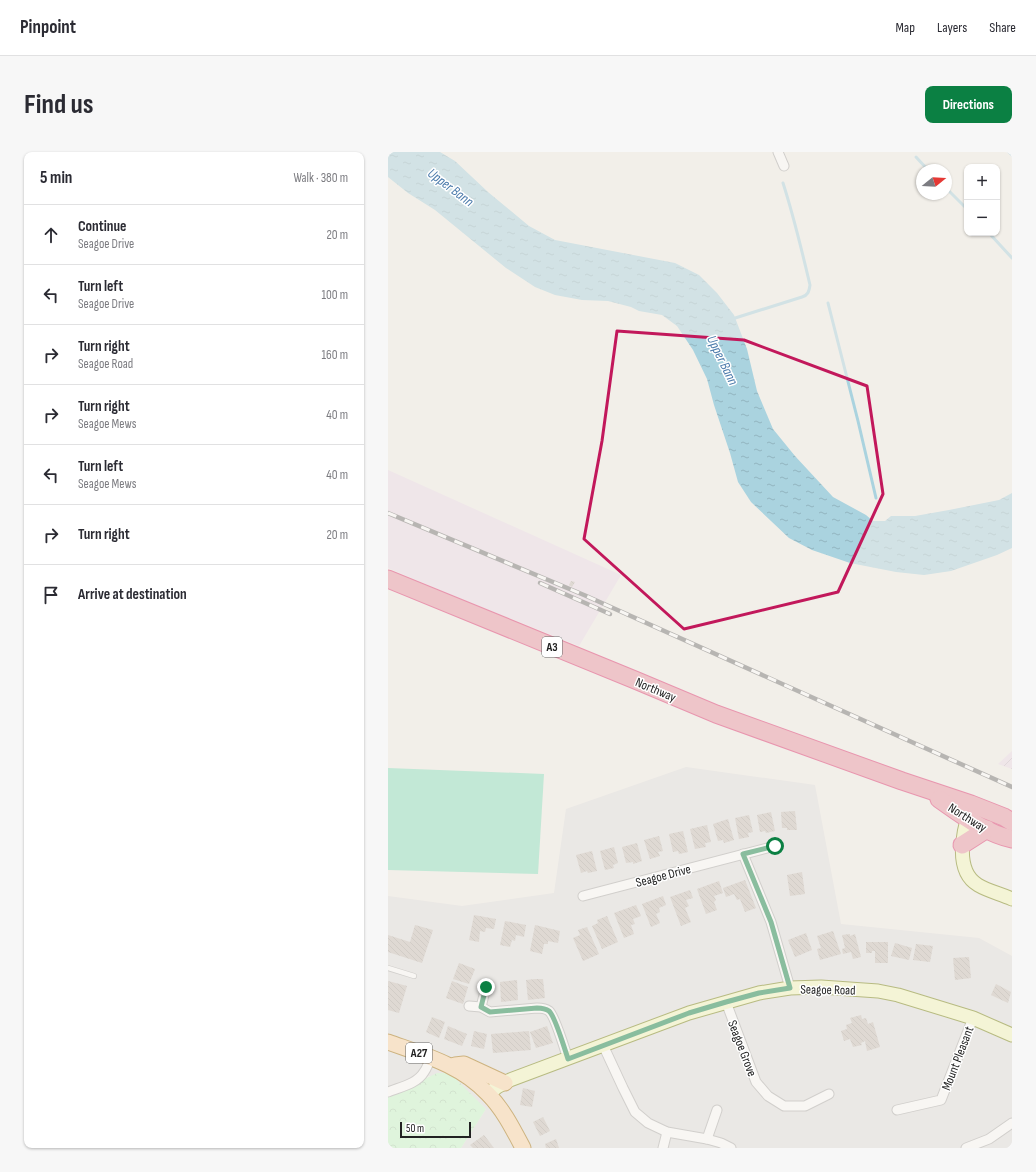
<!DOCTYPE html>
<html lang="en">
<head>
<meta charset="utf-8">
<style>
	:root { --surface:#fff; --page:#f7f7f7; --text:#2b2b33; --muted:#7c7c81; --line:#e1e1e2; --accent:#0b8043 }
	body { margin:0; font-family:"Sofia Sans Condensed",sans-serif; background:var(--page); color:var(--text) }
	.controls { position:absolute; right:12px; top:12px; display:grid; overflow:hidden; border-radius:8px; box-shadow:0 1px 3px #0004 }
	.controls button { width:36px; height:36px; display:grid; place-items:center; padding:0; border:0; border-bottom:1px solid var(--line); background:var(--surface); color:var(--text); font:20px sans-serif }
	.compass { position:absolute; left:528px; top:12px; width:36px; height:36px; border-radius:50%; background:var(--surface); box-shadow:0 1px 3px #0004; rotate:72deg }
	.scale { position:absolute; left:12px; bottom:10px; width:71px; box-sizing:border-box; padding-left:4px; border:2px solid #222; border-top:0; font-size:11px; line-height:14px; white-space:nowrap; color:#222; -webkit-text-stroke:3px #fff; paint-order:stroke }
	.stop { position:absolute; width:12px; height:12px; margin:-9px; border:3px solid #0b8043; border-radius:50%; background:#fff }
	.stop.end { background:#0b8043; border-color:#fff; box-shadow:0 1px 4px #0008 }
	.list { margin:0; padding:0; list-style:none }
	h2 { display:flex; justify-content:space-between; align-items:center; height:52px; margin:0; padding:0 16px; font-size:17px }
	h2 small { font-size:13px; font-weight:400; color:var(--muted) }
	.list li { display:grid; grid-template-columns:26px 1fr auto; gap:12px; align-items:center; box-sizing:border-box; height:60px; padding:0 16px; border-top:1px solid var(--line) }
	.list b { display:block; font-size:15px; white-space:nowrap }
	.list p { margin:0; font-size:13px; white-space:nowrap; color:var(--muted) }
	.list em { font-size:13px; font-style:normal; color:var(--muted) }
	.icon { flex:none; width:22px; height:22px; fill:none; stroke:currentColor; stroke-width:2; stroke-linecap:round; stroke-linejoin:round }
	.map { position:relative; flex:none; width:624px; height:996px; overflow:hidden; border-radius:8px }
	header { display:flex; align-items:center; gap:24px; box-sizing:border-box; height:56px; padding:0 20px; background:var(--surface); border-bottom:1px solid var(--line) }
	header strong { font-size:19px }
	nav { display:flex; gap:22px; margin-inline-start:auto; font-size:14px }
	.intro { display:flex; align-items:center; justify-content:space-between; box-sizing:border-box; height:96px; padding:0 24px }
	h1 { margin:0; font-size:28px }
	.button { padding:10px 18px; border-radius:8px; background:var(--accent); color:#fff; font-size:14px; font-weight:700 }
	main { display:flex; gap:24px; padding:0 24px }
	aside { flex:1; background:var(--surface); border-radius:8px; box-shadow:0 1px 3px #0004 }
	.map>svg:first-child { display:block }
	.residential { fill:#e0dfdf }
	.industrial { fill:url(#industrial-furrows) }
	.railway { fill:#ebdbe8 }
	.park { fill:url(#park-crowns) }
	.pitch { fill:#88e0be }
	.water { fill:url(#water-ripples) }
	.lines { fill:none; stroke-linecap:round; stroke-linejoin:round }
	.stream { stroke:#aad3df; stroke-width:3 }
	.building { fill:url(#building-back-hatch) }
	.lane-casing { stroke:#a9a9a9; stroke-width:6 }
	.street-casing { stroke:#a9a9a9; stroke-width:11 }
	.secondary-casing { stroke:#707d05; stroke-width:15 }
	.primary-casing { stroke:#a06b00; stroke-width:17 }
	.highway-casing { stroke:#dc2a67; stroke-width:19 }
	.lane { stroke:#fff; stroke-width:4.5 }
	.street { stroke:#fff; stroke-width:9 }
	.secondary { stroke:#f7fabf; stroke-width:13 }
	.primary { stroke:#fcd6a4; stroke-width:15 }
	.highway { stroke:#e892a2; stroke-width:17 }
	.rail-casing { stroke:#707070; stroke-width:4.5 }
	.rail { stroke:#fff; stroke-width:3; stroke-dasharray:9; stroke-linecap:butt }
	.route { stroke:#0b8043; stroke-width:5 }
	.marked { fill:none; stroke:#c2185b; stroke-width:3; stroke-linejoin:round }
	.labels { text-anchor:middle; stroke-width:3; stroke-linejoin:round; paint-order:stroke }
	.shield { fill:#fff; stroke:#646464; stroke-width:1 }
	.shield-label { font-size:12px; font-weight:bold; fill:#222 }
	.street-label { font-size:13px; fill:#222; stroke:#fff }
	.water-label { font-size:14px; font-style:italic; fill:#4a7aab; stroke:#fff }
</style>
</head>
<body>
<header>
<strong>Pinpoint</strong>
<nav><a>Map</a><a>Layers</a><a>Share</a></nav>
</header>
<div class="intro"><h1>Find us</h1><a class="button">Directions</a></div>
<main>
<aside>
<h2>5 min<small>Walk · 380 m</small></h2>
<ul class="list">
<li><svg class="icon" aria-label="ahead" viewBox="0 0 24 24"><path d="M12 20V5M6 11l6-6 6 6"/></svg><div><b>Continue</b><p>Seagoe Drive</p></div><em>20 m</em></li>
<li><svg class="icon" aria-label="left" viewBox="0 0 24 24"><path d="M17 20v-9H6M10 6l-5 5 5 5"/></svg><div><b>Turn left</b><p>Seagoe Drive</p></div><em>100 m</em></li>
<li><svg class="icon" aria-label="right" viewBox="0 0 24 24"><path d="M7 20v-9h11M14 6l5 5-5 5"/></svg><div><b>Turn right</b><p>Seagoe Road</p></div><em>160 m</em></li>
<li><svg class="icon" aria-label="right" viewBox="0 0 24 24"><path d="M7 20v-9h11M14 6l5 5-5 5"/></svg><div><b>Turn right</b><p>Seagoe Mews</p></div><em>40 m</em></li>
<li><svg class="icon" aria-label="left" viewBox="0 0 24 24"><path d="M17 20v-9H6M10 6l-5 5 5 5"/></svg><div><b>Turn left</b><p>Seagoe Mews</p></div><em>40 m</em></li>
<li><svg class="icon" aria-label="right" viewBox="0 0 24 24"><path d="M7 20v-9h11M14 6l5 5-5 5"/></svg><div><b>Turn right</b></div><em>20 m</em></li>
<li><svg class="icon" aria-label="arrive" viewBox="0 0 24 24"><path d="M6 21V4h12l-3 4 3 4H6"/></svg><div><b>Arrive at destination</b></div></li>
</ul>
</aside>
<div class="map">
<svg width="624" height="996" viewBox="0 0 624 996">
	<defs>
		<pattern id="industrial-furrows" width="10" height="10" patternUnits="userSpaceOnUse"><rect width="10" height="10" fill="#ebdbe8"/><path d="M-1 1l2-2M0 10L10 0M9 11l2-2" fill="none" stroke="#c9bcc7"/></pattern>
		<pattern id="park-crowns" width="20" height="18" patternUnits="userSpaceOnUse"><rect width="20" height="18" fill="#c8facc"/><path d="M2 6a3 3 0 1 1 6 0M12 15a3 3 0 1 1 6 0" fill="none" stroke="#acd6af"/></pattern>
		<pattern id="water-ripples" width="26" height="14" patternUnits="userSpaceOnUse"><rect width="26" height="14" fill="#aad3df"/><path d="M2 4q2-2 4 0t4 0M15 11q2-2 4 0t4 0" fill="none" stroke="#92b5bf"/></pattern>
		<pattern id="building-back-hatch" width="6" height="6" patternUnits="userSpaceOnUse"><rect width="6" height="6" fill="#c7bfb8"/><path d="M-1 5l2 2M0 0l6 6M5-1l2 2" fill="none" stroke="#aba49e"/></pattern>
	</defs>
	<rect width="100%" height="100%" fill="#f2efe9"/>
	<polygon class="residential" points="298,615 427,633 453,772 591,786 624,804 624,996 73,996 98,957 74,934 41,924 30,930 0,940 0,744 74,754 166,741 178,657"/>
	<polygon class="industrial" points="624,599 624,617 610,612"/>
	<polygon class="railway" points="0,318 233,423 191,494 61,442 0,416"/>
	<polygon class="park" points="49,921 57,921 65,924 98,957 73,996 0,996 0,940 30,930"/>
	<polygon class="pitch" points="0,616 156,622 150,722 0,718"/>
	<polygon class="water" points="0,0 52,0 67,9 100,40 141,74 167,88 287,111 311,123 329,141 346,163 359,197 369,239 385,277 407,304 445,345 478,363 485,369 497,369 503,364 527,364 561,358 611,348 624,341 624,396 609,403 563,419 536,423 508,420 462,411 424,398 401,386 363,350 350,330 342,301 326,253 319,227 305,198 289,174 274,163 251,159 243,155 220,149 194,148 167,143 147,135 118,116 47,58 20,41 0,25"/>
	<g class="lines">
		<g class="stream">
			<polyline points="621,0 624,3"/>
			<polyline points="528,5 540,18"/>
			<polyline points="558,36 579,57"/>
			<polyline points="601,81 624,106"/>
			<polyline points="440,151 470,269 488,346"/>
			<path d="M344 167 414 145C420 143 421 140 422 133 414 99 406 65 395 31"/>
		</g>
	</g>
	<g class="building">
		<polygon points="183,429 187,430 184,435 181,433"/>
		<polygon points="407,659 409,678 399,678 399,676 394,676 393,660"/>
		<polygon points="383,660 387,679 378,681 377,679 372,680 369,663"/>
		<polygon points="361,663 365,680 360,681 361,685 351,687 347,666"/>
		<polygon points="340,667 346,688 336,691 335,688 330,689 325,672"/>
		<polygon points="319,673 323,690 317,691 318,695 307,697 302,677"/>
		<polygon points="295,679 300,700 291,702 290,699 285,700 281,682"/>
		<polygon points="271,684 275,699 270,700 272,704 262,707 256,688"/>
		<polygon points="249,691 254,709 245,712 245,710 238,711 234,695"/>
		<polygon points="226,695 230,711 225,713 226,716 217,718 212,699"/>
		<polygon points="204,699 209,719 200,721 199,719 193,721 188,703"/>
		<polygon points="414,720 417,742 402,744 399,723"/>
		<polygon points="357,728 368,756 357,760 352,747 349,748 346,742 338,745 335,736"/>
		<polygon points="331,729 335,741 326,744 328,748 326,750 329,758 318,762 309,737"/>
		<polygon points="302,738 305,746 298,748 301,754 297,756 303,770 293,774 282,745"/>
		<polygon points="275,744 278,753 271,756 272,760 268,762 272,771 263,775 254,752"/>
		<polygon points="248,753 253,764 245,767 247,772 243,773 246,782 236,786 226,761"/>
		<polygon points="86,763 108,767 106,777 98,776 97,780 92,779 91,790 81,788"/>
		<polygon points="219,764 230,790 214,797 204,774 210,771 209,768"/>
		<polygon points="117,769 138,773 136,785 128,783 127,789 124,788 122,795 112,793"/>
		<polygon points="27,773 45,778 34,811 0,800 0,783 22,790"/>
		<polygon points="147,773 172,779 170,791 160,789 160,792 156,792 154,802 142,799"/>
		<polygon points="199,775 211,802 195,809 185,786 192,783 190,778"/>
		<polygon points="445,779 453,802 432,808 429,797 433,796 429,784"/>
		<polygon points="418,781 424,798 407,805 400,788"/>
		<polygon points="462,782 462,784 467,782 473,805 465,807 463,800 455,802 454,797 457,796 454,783"/>
		<polygon points="478,790 500,790 500,811 487,811 487,799 484,799 484,801 478,801"/>
		<polygon points="507,791 524,796 521,808 503,804"/>
		<polygon points="528,792 545,794 542,810 525,808"/>
		<polygon points="581,805 583,826 567,828 565,806"/>
		<polygon points="71,811 87,817 81,832 65,827"/>
		<polygon points="147,827 155,827 157,846 140,848 138,828"/>
		<polygon points="129,828 130,848 113,850 112,830"/>
		<polygon points="0,829 19,834 11,861 0,858"/>
		<polygon points="64,829 80,835 75,852 58,846"/>
		<polygon points="608,832 623,840 620,851 603,843"/>
		<polygon points="473,863 474,867 478,866 480,872 485,870 492,895 479,899 477,889 473,891 474,893 465,895 462,887 456,889 453,879 459,877 458,873 464,871 462,866"/>
		<polygon points="44,865 57,870 51,886 38,880"/>
		<polygon points="60,874 79,882 74,894 56,887"/>
		<polygon points="159,874 165,891 148,896 142,880"/>
		<polygon points="86,879 99,882 96,897 83,894"/>
		<polygon points="141,879 143,898 105,901 103,882"/>
		<polygon points="135,936 147,939 144,955 132,953"/>
		<polygon points="155,965 162,979 152,984 145,970"/>
		<polygon points="96,983 106,996 85,996 82,993"/>
		<polygon points="168,987 171,996 158,996 157,992"/>
	</g>
	<g class="lines">
		<g class="lane-casing">
			<polyline id="lane" points="0,816 26,824"/>
		</g>
		<g class="street-casing">
			<g id="street">
				<polyline points="390,0 396,14"/>
				<polyline points="355,702 383,770 402,836"/>
				<polyline points="195,744 387,694"/>
				<polyline points="338,850 368,930 380,944 396,954 417,954 441,942"/>
				<path d="M81 854 93 855 102 860 149 856C153 856 157 856 161 859 167 864 177 898 180 907"/>
				<polyline points="93,855 98,835"/>
				<polyline points="215,893 235,936 247,960 260,971 279,980 319,987 333,991 343,996"/>
				<path d="M0 940C12 935 29 932 36 920 39 916 41 910 42 906"/>
				<polyline points="509,958 553,948 585,866"/>
				<polyline points="319,987 329,958"/>
				<polyline points="275,996 279,980"/>
				<polyline points="578,996 601,987 624,971"/>
			</g>
		</g>
		<g class="secondary-casing">
			<g id="secondary">
				<path d="M582 658C575 679 566 719 590 733 600 739 613 742 624 747"/>
				<polyline points="100,942 109,935 122,928 301,861 371,841 402,836 433,835 490,839 510,843 585,866 624,883"/>
			</g>
		</g>
		<g class="primary-casing">
			<g id="primary">
				<path d="M0 890C36 903 73 913 100 942 115 957 125 977 135 996"/>
				<polyline points="67,913 76,912 117,931"/>
			</g>
		</g>
		<g class="highway-casing">
			<g id="highway">
				<polyline points="0,427 247,528 328,562 514,629 583,652 616,665 624,670"/>
				<path d="M551 647C574 663 597 681 624 687"/>
				<polyline points="574,693 599,677"/>
			</g>
		</g>
		<use href="#lane" class="lane"/>
		<use href="#street" class="street"/>
		<use href="#secondary" class="secondary"/>
		<use href="#primary" class="primary"/>
		<use href="#highway" class="highway"/>
		<g class="rail-casing">
			<g id="rail">
				<polyline points="0,361 196,443 624,635"/>
				<polyline points="152,431 222,462"/>
			</g>
		</g>
		<use href="#rail" class="rail"/>
	</g>
	<g class="lines">
		<path class="route" d="M98 835 93 855 102 860 149 856C153 856 157 856 161 859 167 864 177 898 180 907L301 861 338 850 371 841 402 836 383 770 355 702 387 694"/>
	</g>
	<path d="M0 0H624V996H0ZM229 179 356 188 479 234 495 342 450 440 296 477 196 387 214 289Z" fill="#f2efe9" fill-opacity=".55" fill-rule="evenodd"/>
	<path class="marked" d="M229 179 356 188 479 234 495 342 450 440 296 477 196 387 214 289Z"/>
	<g class="labels">
		<g class="shield">
			<rect x="154" y="485" width="20" height="20" rx="3"/>
			<rect x="18" y="891" width="26" height="20" rx="3"/>
		</g>
		<g class="shield-label">
			<text x="164" y="499">A3</text>
			<text x="31" y="905">A27</text>
		</g>
		<g class="street-label">
			<text transform="translate(268 537) rotate(23)" y="5">Northway</text>
			<text transform="translate(580 665) rotate(32)" y="5">Northway</text>
			<text transform="translate(275 723) rotate(-15)" y="5">Seagoe Drive</text>
			<text transform="translate(440 837) rotate(1)" y="5">Seagoe Road</text>
			<text transform="translate(355 896) rotate(69)" y="5">Seagoe Grove</text>
			<text transform="translate(569 906) rotate(-69)" y="5">Mount Pleasant</text>
		</g>
		<g class="water-label">
			<text transform="translate(63 35) rotate(37)" y="5">Upper Bann</text>
			<text transform="translate(335 208) rotate(64)" y="5">Upper Bann</text>
		</g>
	</g>
</svg>
<div class="controls">
<button>+</button>
<button>−</button>
</div>
<svg class="compass" viewBox="-18 -18 36 36"><path d="M0-13l5 13h-10z" fill="#e53935"/><path d="M0 13l5-13h-10z" fill="#7c7c81"/></svg>
<div class="scale">50 m</div>
<div class="stop" style="left:387px;top:694px"></div>
<div class="stop end" style="left:98px;top:835px"></div>
</div>
</main>
</body>
</html>
